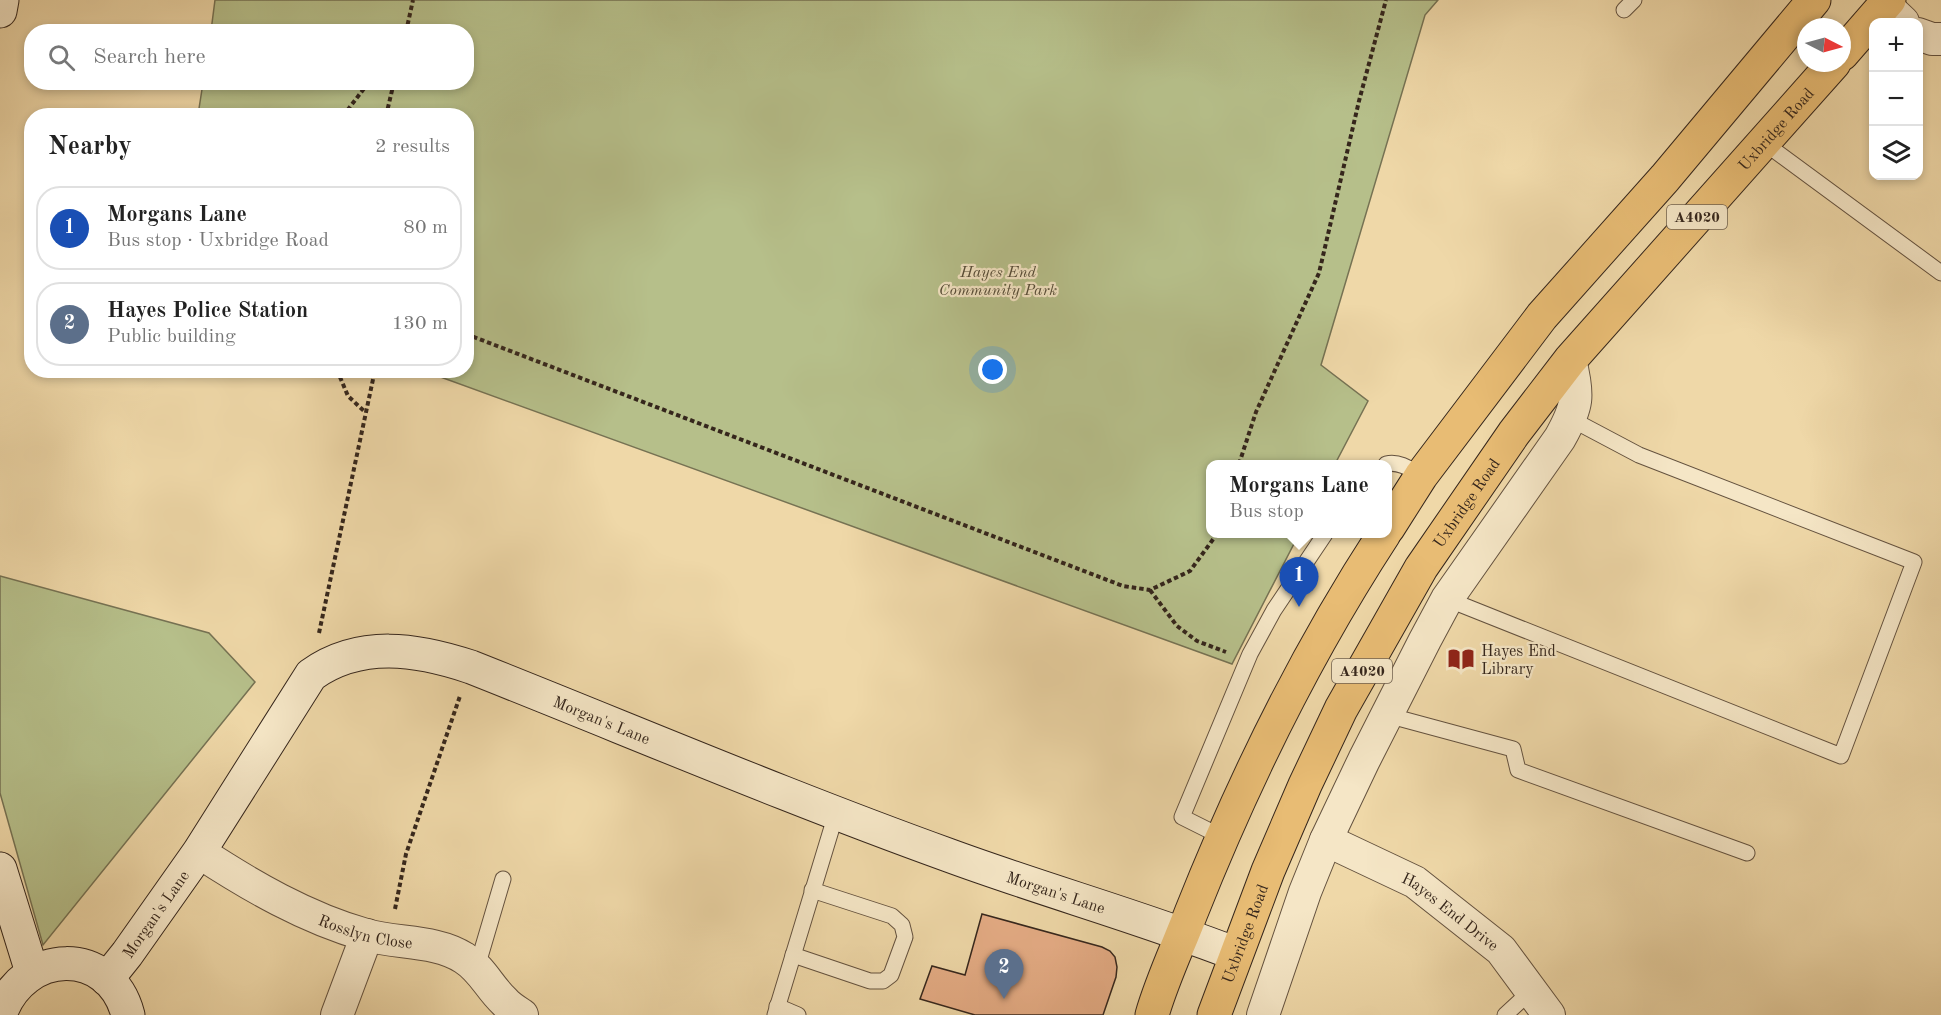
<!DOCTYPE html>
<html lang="en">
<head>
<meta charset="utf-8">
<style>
	:root { --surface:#fff; --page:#f2f2f2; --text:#222; --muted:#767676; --line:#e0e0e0; --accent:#0b8043 }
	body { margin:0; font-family:"Old Standard TT",serif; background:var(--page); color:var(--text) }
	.controls { position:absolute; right:18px; top:18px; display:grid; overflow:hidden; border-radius:12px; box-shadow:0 3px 9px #0003 }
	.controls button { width:54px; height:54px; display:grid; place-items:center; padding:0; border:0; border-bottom:2px solid var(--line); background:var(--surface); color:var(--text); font:30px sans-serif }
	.compass { position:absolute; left:1797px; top:18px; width:54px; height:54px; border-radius:50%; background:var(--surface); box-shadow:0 3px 9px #0003; rotate:96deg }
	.you { position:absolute; left:993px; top:370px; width:21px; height:21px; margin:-15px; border:4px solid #fff; border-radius:50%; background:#1a73e8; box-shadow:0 0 0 9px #1a73e833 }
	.badge { display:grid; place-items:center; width:39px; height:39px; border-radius:50%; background:var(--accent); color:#fff; font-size:20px; font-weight:700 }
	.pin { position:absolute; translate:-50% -50px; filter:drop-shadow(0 2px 3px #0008) }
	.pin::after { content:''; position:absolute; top:32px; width:21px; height:18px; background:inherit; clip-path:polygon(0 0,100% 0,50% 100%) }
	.popup { position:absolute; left:1206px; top:460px; width:186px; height:78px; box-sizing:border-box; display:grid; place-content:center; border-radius:12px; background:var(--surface); filter:drop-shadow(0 2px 4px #0005); font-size:20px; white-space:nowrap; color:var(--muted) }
	.popup b { font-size:22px; color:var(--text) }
	.popup::after { content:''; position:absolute; left:50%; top:100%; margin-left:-12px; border:12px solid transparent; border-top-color:var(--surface) }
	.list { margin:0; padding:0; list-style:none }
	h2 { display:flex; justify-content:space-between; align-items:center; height:78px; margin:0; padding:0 24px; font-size:26px }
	h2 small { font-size:20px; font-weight:400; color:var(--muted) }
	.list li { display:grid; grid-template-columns:39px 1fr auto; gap:18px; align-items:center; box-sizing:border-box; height:84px; margin:0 12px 12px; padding:0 12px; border:2px solid var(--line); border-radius:24px }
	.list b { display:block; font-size:22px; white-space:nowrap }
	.list p { margin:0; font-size:20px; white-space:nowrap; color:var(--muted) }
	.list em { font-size:20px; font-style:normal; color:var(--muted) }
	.icon { flex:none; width:33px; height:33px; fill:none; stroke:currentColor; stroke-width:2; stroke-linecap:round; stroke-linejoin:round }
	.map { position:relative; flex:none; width:1941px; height:1015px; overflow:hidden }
	.search { position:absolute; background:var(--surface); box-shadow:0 3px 9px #0003; left:24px; top:24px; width:450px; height:66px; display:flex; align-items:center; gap:15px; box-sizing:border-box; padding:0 21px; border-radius:24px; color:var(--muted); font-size:22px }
	.panel { position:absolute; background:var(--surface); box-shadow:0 3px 9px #0003; left:24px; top:108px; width:450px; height:270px; border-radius:24px }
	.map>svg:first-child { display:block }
	.green { fill:#b6bf8a; stroke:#767253; stroke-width:1.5 }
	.building { fill:#e5ac85; stroke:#35261c; stroke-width:1.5 }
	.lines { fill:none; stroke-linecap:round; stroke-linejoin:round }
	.lane-casing { stroke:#64523f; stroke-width:17 }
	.street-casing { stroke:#64523f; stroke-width:34 }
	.secondary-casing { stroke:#35261c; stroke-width:35 }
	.primary-casing { stroke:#35261c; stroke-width:35 }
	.path { stroke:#35261c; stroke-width:4; stroke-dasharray:4.5 3; stroke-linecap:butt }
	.lane { stroke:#f5e6c6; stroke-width:15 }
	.street { stroke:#f5e6c6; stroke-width:32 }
	.secondary { stroke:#f5e6c6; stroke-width:33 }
	.primary { stroke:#e8bc74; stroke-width:33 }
	.labels { text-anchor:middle; stroke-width:4.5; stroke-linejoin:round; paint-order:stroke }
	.shield { fill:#f5e6c6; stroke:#6f604f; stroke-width:1.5 }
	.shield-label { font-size:15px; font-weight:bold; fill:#35261c }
	.street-label { font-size:16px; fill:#35261c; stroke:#f5e6c6 }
	.park-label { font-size:16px; font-style:italic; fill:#554c38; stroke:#f5e6c6 }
	.poi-label { font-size:16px; fill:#35261c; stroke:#f5e6c6; text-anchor:start }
</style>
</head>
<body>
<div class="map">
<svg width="1941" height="1015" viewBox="0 0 1941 1015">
	<rect width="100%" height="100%" fill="#efd8a8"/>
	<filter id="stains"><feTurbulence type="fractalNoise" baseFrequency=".00333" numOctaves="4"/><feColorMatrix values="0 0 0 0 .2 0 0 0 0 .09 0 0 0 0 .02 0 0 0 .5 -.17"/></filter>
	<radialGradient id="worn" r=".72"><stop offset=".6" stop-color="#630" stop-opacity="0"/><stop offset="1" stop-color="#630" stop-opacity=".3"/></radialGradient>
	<g class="green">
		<polygon points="215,0 1438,0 1425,15 1321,365 1368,401 1335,464 1210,464 1210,534 1299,534 1232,664 424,371 466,370 466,116 198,115 203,83 466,82 466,32 211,31"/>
		<polygon points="0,576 209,633 255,682 43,945 0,793"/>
	</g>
	<polygon class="building" points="982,914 1102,947 1110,951 1115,957 1117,967 1116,977 1103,1015 975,1015 920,999 932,966 965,975"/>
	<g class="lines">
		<g class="lane-casing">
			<g id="lane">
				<polyline points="1624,10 1634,0"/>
				<polyline points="1763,142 1941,273"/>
				<path d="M1386 464C1400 461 1410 469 1421 476"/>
				<polyline points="1447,599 1841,756 1914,562 1639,455 1571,419"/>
				<polyline points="1387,715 1513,749 1518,770 1747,853"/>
				<polyline points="1222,837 1182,817 1250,654 1274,610 1325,534"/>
				<polyline points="793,955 870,981 883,981 891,975 905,937 902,925 892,916 812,890"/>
				<polyline points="477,967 503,879"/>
				<polyline points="777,1006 798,1015"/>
				<polyline points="775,1015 836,814"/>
				<polyline points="1505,1015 1531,991"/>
			</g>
		</g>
		<g class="street-casing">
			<g id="street">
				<polyline points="1885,5 1903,22"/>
				<polyline points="1918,34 1932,39 1941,39"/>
				<path id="s1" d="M1326 840 1415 882 1501 950 1549 1015"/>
				<path id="s2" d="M199 852C251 886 306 918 366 935 398 944 436 940 464 958 482 969 489 987 504 1001 509 1007 516 1011 522 1015"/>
				<polyline points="337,1015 367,935"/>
				<path d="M1263 1015 1305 892 1326 840 1364 760 1425 640 1447 599 1560 438C1578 406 1579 396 1570 360"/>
			</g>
		</g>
		<g class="secondary-casing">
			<g id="secondary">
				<polyline points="0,11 2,0"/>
				<polyline points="0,869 32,972"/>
				<path id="s3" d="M107 979 127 954 199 852 311 675C360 640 417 649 471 667 630 730 787 797 948 855 1043 890 1141 917 1236 954"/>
				<path d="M0 1015C23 948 110 945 128 1015"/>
			</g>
		</g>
		<g class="primary-casing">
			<g id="primary">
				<polyline points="1842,54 1889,0"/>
				<polyline points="1388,528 1421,476 1542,316 1665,178 1814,0"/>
				<path d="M1152 1015C1162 980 1178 947 1191 913 1243 782 1307 652 1384 534"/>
				<path id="s4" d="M1214 1015 1268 871 1305 785 1341 709 1421 568 1514 433 1570 360 1834 63"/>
			</g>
		</g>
		<g class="path">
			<polyline points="406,32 413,0"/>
			<polyline points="343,116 369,82"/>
			<polyline points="386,116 394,82"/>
			<polyline points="466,334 1123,586 1150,590 1190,571 1217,534"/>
			<polyline points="337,370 348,396 365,412"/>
			<polyline points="1239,464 1256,412 1319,273 1359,101 1386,0"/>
			<polyline points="1150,590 1177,626 1197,641 1226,652"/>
			<polyline points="319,633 375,370"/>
			<polyline points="395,909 406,854 460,696"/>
		</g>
		<use href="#lane" class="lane"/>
		<use href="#street" class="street"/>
		<use href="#secondary" class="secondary"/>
		<use href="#primary" class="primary"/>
	</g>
	<defs>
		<g id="library-bare" transform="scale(2.07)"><path d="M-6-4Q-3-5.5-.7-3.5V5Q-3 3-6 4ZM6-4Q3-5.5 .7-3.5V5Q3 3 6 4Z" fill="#8f2418" stroke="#f5e6c6" stroke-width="2.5" paint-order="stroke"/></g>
	</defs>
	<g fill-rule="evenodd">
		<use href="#library-bare" x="1461" y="659"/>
	</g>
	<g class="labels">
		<g class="shield">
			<rect x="1667" y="205" width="60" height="24" rx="4.5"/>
			<rect x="1332" y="659" width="60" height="24" rx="4.5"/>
		</g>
		<g class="shield-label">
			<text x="1697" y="222">A4020</text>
			<text x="1362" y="676">A4020</text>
		</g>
		<g class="street-label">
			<text dy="6" stroke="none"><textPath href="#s4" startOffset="1059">Uxbridge Road</textPath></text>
			<text dy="6" stroke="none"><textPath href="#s4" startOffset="573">Uxbridge Road</textPath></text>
			<text dy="6" stroke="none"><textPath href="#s3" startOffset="674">Morgan's Lane</textPath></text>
			<text dy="6" stroke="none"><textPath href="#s3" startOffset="1160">Morgan's Lane</textPath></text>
			<text dy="6" stroke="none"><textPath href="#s3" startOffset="81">Morgan's Lane</textPath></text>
			<text dy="6" stroke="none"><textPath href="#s1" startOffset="144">Hayes End Drive</textPath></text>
			<text dy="6" stroke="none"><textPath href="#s2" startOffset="186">Rosslyn Close</textPath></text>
			<text dy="6" stroke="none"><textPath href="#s4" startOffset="87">Uxbridge Road</textPath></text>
		</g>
		<g class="park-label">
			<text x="998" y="277">Hayes End<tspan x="998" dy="18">Community Park</tspan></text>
		</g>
		<g class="poi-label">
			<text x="1481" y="656">Hayes End<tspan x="1481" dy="18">Library</tspan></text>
		</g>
	</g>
	<rect width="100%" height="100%" filter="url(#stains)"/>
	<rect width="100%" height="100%" fill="url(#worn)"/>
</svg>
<div class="controls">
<button>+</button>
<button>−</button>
<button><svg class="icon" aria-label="layers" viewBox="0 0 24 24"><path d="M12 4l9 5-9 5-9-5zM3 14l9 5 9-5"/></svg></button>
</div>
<svg class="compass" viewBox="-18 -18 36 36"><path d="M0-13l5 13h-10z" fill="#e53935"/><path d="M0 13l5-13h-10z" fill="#767676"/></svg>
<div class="you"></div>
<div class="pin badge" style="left:1299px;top:607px;background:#1a4fb4">1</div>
<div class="popup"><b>Morgans Lane</b>Bus stop</div>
<div class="pin badge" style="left:1004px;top:999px;background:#5c6f8a">2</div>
<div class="search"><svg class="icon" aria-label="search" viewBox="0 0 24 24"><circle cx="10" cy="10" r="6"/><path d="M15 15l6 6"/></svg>Search here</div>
<section class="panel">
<h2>Nearby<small>2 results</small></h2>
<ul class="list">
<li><span class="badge" style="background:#1a4fb4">1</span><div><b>Morgans Lane</b><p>Bus stop · Uxbridge Road</p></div><em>80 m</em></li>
<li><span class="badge" style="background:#5c6f8a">2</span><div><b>Hayes Police Station</b><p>Public building</p></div><em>130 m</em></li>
</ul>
</section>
</div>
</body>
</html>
